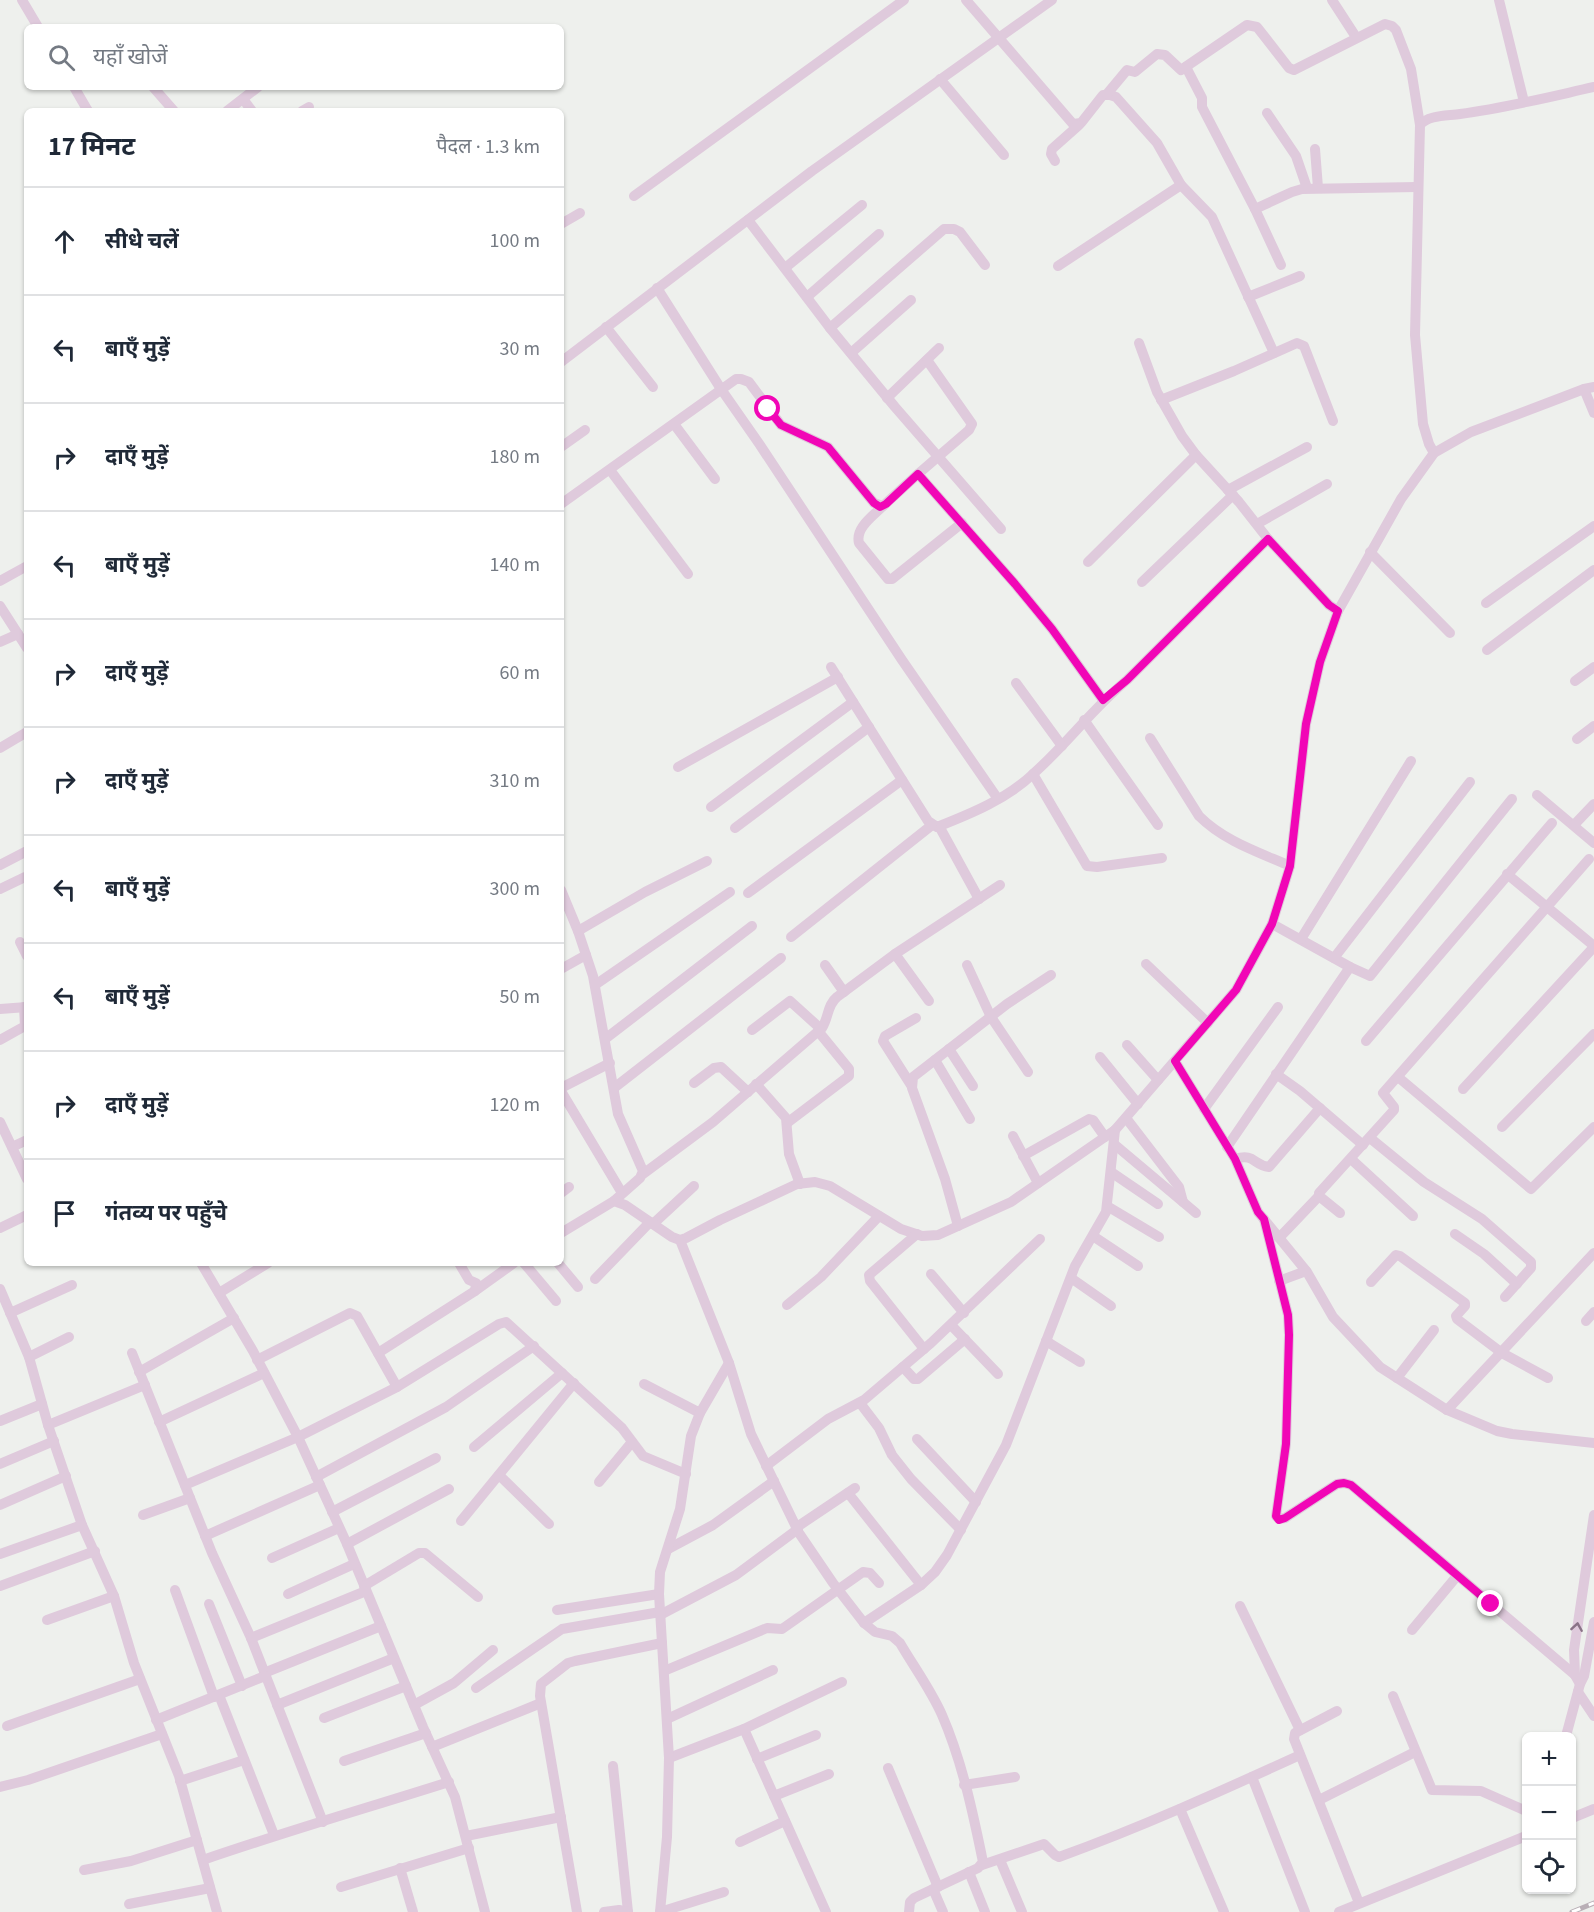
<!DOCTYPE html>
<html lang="hi">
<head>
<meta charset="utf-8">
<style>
	:root { --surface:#fff; --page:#f2f2f3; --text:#1f2937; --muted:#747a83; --line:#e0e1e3 }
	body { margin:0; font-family:"Source Sans 3","Noto Sans Devanagari",sans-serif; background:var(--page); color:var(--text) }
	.controls { position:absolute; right:18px; bottom:18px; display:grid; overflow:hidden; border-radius:9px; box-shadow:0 2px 4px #0004 }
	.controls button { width:54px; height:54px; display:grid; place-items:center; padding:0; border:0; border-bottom:2px solid var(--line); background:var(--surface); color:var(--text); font:30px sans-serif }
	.stop { position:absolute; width:18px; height:18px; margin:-14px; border:4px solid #f106b6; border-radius:50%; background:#fff }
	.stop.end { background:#f106b6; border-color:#fff; box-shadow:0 2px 6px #0008 }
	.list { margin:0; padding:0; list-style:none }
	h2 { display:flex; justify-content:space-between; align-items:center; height:78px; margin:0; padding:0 24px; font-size:26px }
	h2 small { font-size:20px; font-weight:400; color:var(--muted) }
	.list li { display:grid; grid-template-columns:39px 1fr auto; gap:18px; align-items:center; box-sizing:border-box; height:108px; padding:0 24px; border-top:2px solid var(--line) }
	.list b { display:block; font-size:22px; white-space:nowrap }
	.list em { font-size:20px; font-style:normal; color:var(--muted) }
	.icon { flex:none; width:33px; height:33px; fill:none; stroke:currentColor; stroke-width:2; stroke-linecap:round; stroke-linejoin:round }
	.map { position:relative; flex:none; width:1594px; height:1912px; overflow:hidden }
	.search { position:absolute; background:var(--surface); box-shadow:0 2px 4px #0004; left:24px; top:24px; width:540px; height:66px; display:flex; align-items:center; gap:15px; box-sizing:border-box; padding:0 21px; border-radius:9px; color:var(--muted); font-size:22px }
	.panel { position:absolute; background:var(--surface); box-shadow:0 2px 4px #0004; left:24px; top:108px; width:540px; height:1158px; border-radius:9px }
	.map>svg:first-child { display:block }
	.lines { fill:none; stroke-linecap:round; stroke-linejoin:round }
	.minor { stroke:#dfcadc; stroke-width:10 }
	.rail-casing { stroke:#b9afb6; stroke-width:5 }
	.rail { stroke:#fff; stroke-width:3; stroke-dasharray:9; stroke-linecap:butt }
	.oneway { stroke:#8a7387 }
	.route { stroke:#f106b6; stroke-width:8 }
</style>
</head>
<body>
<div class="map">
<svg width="1594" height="1912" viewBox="0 0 1594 1912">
	<rect width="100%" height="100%" fill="#eef0ed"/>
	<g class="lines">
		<g class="minor">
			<polyline points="22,0 38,27"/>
			<polyline points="966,0 1073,124 1081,123 1103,95 1110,95 1116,97 1157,143 1181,185 1212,217 1274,353"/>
			<polyline points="1332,0 1356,37"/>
			<polyline points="1499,0 1524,102"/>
			<polyline points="1186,67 1202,98 1202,107 1255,209 1281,265"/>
			<polyline points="940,79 1004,155"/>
			<polyline points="74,87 88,111"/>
			<polyline points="153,87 174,111"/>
			<polyline points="1107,94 1127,70 1135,72 1157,54 1165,55 1181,70 1247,25 1257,27 1289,68 1294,70 1385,24 1392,26 1396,30 1411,69 1420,125"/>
			<polyline points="243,99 252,111"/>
			<polyline points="227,111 258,87"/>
			<polyline points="302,111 309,107"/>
			<polyline points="1267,113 1296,156 1307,188"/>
			<polyline points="1315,149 1318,188"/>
			<polyline points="1055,161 1051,154 1052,149 1079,125"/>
			<polyline points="634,196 904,0"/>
			<polyline points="1255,209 1292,192 1302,189 1417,187"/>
			<polyline points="748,220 830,328 895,407 1001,529"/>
			<polyline points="561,224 580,213"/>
			<polyline points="1058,266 1181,185"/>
			<polyline points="785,268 862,205"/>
			<polyline points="657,288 721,389 760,445 902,660 998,799"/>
			<polyline points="807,297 879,234"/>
			<polyline points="1248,297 1300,276"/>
			<polyline points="606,327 653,387"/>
			<polyline points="830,328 944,229 954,229 960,232 985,265"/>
			<polyline points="1139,343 1157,392 1182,436 1196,455 1239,502 1268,539 1329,605 1338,611"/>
			<polyline points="851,353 911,300"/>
			<polyline points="561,362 812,171 1052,0"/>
			<polyline points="1584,389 1594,413"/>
			<polyline points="887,398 939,348"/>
			<polyline points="1161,400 1234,371 1297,343 1304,346 1333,421"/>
			<polyline points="674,424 715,479"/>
			<polyline points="561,447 585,430"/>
			<path d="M1434 453 1429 444 1423 424 1415 335 1420 125C1428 115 1447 116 1460 114 1505 108 1549 97 1594 87"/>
			<polyline points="610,470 688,574"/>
			<polyline points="918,474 1015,584 1052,629 1103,700"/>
			<polyline points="1228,490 1307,447"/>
			<polyline points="561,504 736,379 741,379 749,382 781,425 828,447 874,503 883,506 918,474 969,430 972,424 927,360"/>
			<path d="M883 506C873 516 855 528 859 543L888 579H892L962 523"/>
			<polyline points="1257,524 1327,484"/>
			<polyline points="1370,552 1450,633"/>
			<polyline points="1088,562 1196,455"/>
			<polyline points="0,581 27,566"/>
			<polyline points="1142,582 1233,495"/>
			<polyline points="1486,603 1594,526"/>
			<polyline points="0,606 27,648"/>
			<polyline points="0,642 18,634"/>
			<polyline points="1487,650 1594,570"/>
			<path d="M831 667 928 821 937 827C970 814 1007 799 1033 774 1067 744 1092 709 1127 680L1268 539"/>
			<polyline points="1575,681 1594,667"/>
			<polyline points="1016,683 1062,746"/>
			<polyline points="1084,720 1158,825"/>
			<path d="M1150 738 1199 816C1224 841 1258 852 1290 866"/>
			<polyline points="1577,739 1594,726"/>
			<polyline points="0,748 27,732"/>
			<polyline points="678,767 838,677"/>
			<polyline points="1033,774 1087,866 1097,867 1162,858"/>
			<polyline points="1537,795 1594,843"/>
			<polyline points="711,807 853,702"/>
			<polyline points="1574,825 1594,804"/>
			<polyline points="939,826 979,899"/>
			<polyline points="735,828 869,727"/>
			<polyline points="0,865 27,851"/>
			<polyline points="1507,874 1594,946"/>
			<polyline points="0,889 25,877"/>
			<polyline points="561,890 578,931 593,976 618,1114 643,1171 640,1178 614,1201"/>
			<polyline points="748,893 902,780"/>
			<polyline points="1272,924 1350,967 1370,976 1512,799"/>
			<polyline points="578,931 645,892 707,861"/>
			<polyline points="791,937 932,825"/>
			<polyline points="1301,939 1411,761"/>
			<polyline points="20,942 27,956"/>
			<polyline points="895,954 929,1001"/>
			<polyline points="1334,958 1470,782"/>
			<polyline points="1146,964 1208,1023"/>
			<polyline points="825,965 844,992"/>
			<polyline points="967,965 991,1017 1028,1072"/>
			<polyline points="561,969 586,955"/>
			<polyline points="595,985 730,892"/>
			<polyline points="0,1009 27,1007"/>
			<polyline points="752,1030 790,1001 821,1029"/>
			<polyline points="605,1039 752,926"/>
			<polyline points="0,1040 25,1026 24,1007"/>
			<polyline points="1366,1041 1552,823"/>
			<polyline points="1127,1045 1158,1080"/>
			<polyline points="949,1049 973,1086"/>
			<polyline points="1100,1057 1138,1104"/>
			<polyline points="935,1060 970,1119"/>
			<polyline points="1175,1061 1235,1159 1258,1212 1307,1272 1333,1317 1380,1367 1447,1410 1497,1431 1512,1434 1594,1443"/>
			<polyline points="1276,1074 1300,1091 1363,1145"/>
			<polyline points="1398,1077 1531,1189 1594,1127"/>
			<polyline points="694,1083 714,1068 721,1067 748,1092"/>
			<polyline points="756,1084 786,1118 789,1154 800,1184"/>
			<polyline points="911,1085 883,1041 885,1036 916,1018"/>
			<polyline points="561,1088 610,1063"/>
			<polyline points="614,1088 781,958"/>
			<polyline points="1463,1089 1594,947"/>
			<polyline points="561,1091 622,1193"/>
			<polyline points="1204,1109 1278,1007"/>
			<polyline points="1126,1118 1179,1187 1183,1202"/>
			<polyline points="0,1122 27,1179"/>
			<polyline points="787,1123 849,1076 849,1069 818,1031"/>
			<polyline points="1502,1127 1594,1034"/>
			<polyline points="1013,1136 1038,1183"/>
			<polyline points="1370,1138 1424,1182 1482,1219 1531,1262 1531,1268 1505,1297"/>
			<polyline points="1114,1144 1196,1213"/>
			<polyline points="12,1147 27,1140"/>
			<polyline points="1227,1147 1350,967"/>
			<polyline points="1023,1156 1089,1119 1093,1120 1105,1137"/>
			<path d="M1235 1159C1255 1153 1253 1165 1269 1167L1320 1108"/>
			<polyline points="1351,1159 1413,1216"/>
			<polyline points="1111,1172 1158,1204"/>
			<path d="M643 1174 713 1122 822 1028C829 1017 827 1005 837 997L895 954 1000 885"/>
			<polyline points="561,1193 569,1187"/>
			<polyline points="1107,1206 1159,1237"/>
			<polyline points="1340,1213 1319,1196 1319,1193 1394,1110 1394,1107 1383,1093 1589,859"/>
			<polyline points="1264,1219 1288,1315 1289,1335 1286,1444 1276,1516 1279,1519 1285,1518 1337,1484 1344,1483 1351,1485 1575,1675"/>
			<polyline points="653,1224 694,1186"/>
			<polyline points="958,1226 945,1179 912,1088 913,1077 1007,1004 1051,975"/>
			<polyline points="0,1228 27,1215"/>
			<polyline points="561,1233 614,1201 625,1205 672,1237 680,1240 686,1238 720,1220 797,1184 815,1182 830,1186 901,1229 922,1236 938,1235 1011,1202 1115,1130 1236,990 1272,924 1290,866 1306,724 1320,662 1338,611 1401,499 1434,453 1471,432 1584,389 1594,387"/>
			<polyline points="917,1234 869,1275 870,1281 924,1349"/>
			<polyline points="1455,1234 1484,1254 1517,1284"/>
			<polyline points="1093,1236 1138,1266"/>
			<polyline points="1279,1238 1319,1196"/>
			<path d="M680 1240 729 1363 751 1434 799 1533 833 1583 864 1623 875 1632 892 1636 900 1643C914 1667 931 1690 942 1715 962 1761 973 1813 983 1862L978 1868 914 1898 910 1902 909 1912"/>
			<polyline points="201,1263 253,1351 298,1437 347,1544 423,1727 455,1797 485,1912"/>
			<polyline points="459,1263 469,1280 476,1283 475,1291 514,1263"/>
			<polyline points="524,1263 556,1301"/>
			<polyline points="558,1263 578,1287"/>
			<polyline points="931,1274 964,1313"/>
			<polyline points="1071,1278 1111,1306"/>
			<polyline points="595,1279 650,1222"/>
			<polyline points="1279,1281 1306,1271"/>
			<polyline points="1371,1282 1396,1255 1400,1256 1465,1303 1465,1306 1456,1316 1457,1319 1502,1353 1548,1378"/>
			<polyline points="0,1289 29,1357 48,1425 82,1525 114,1596 134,1663 179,1776 217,1912"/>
			<polyline points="219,1293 268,1263"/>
			<polyline points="787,1305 821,1277 879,1216"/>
			<polyline points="10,1313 72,1285"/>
			<polyline points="1586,1321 1594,1312"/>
			<polyline points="951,1325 998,1374"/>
			<polyline points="1046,1341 1080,1362"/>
			<polyline points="132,1353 212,1553 251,1638 323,1822"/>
			<polyline points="378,1353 475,1291"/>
			<polyline points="29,1357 69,1337"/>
			<polyline points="257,1360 350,1313 357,1316 397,1387"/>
			<polyline points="903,1367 914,1379 918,1379 965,1339"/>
			<polyline points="139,1372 234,1318"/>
			<polyline points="1397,1378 1434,1330"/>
			<polyline points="644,1384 700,1413"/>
			<polyline points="860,1403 879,1428 892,1455 911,1479 961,1530"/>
			<polyline points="1447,1410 1594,1253"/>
			<polyline points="0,1421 42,1404"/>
			<polyline points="159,1422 264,1373"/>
			<polyline points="48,1425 145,1385"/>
			<polyline points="917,1439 976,1502"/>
			<polyline points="474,1447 562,1373"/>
			<polyline points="0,1464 54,1441"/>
			<polyline points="766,1466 828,1419 864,1400 931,1343 1040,1239"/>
			<polyline points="499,1475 549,1524"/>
			<polyline points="316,1477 446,1407 534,1346"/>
			<polyline points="599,1482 632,1442"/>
			<polyline points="185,1485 298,1437 397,1387 499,1324 506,1322 622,1428 643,1456 686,1474"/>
			<polyline points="848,1493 921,1585"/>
			<polyline points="0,1505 66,1476"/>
			<polyline points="332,1512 436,1458"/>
			<polyline points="143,1515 190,1498"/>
			<polyline points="461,1521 574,1383"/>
			<polyline points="797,1527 855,1488"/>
			<polyline points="205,1536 320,1485"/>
			<polyline points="347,1544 449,1489"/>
			<polyline points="668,1549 713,1525 774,1481"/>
			<polyline points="0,1554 82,1525"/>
			<polyline points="272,1558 339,1528"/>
			<polyline points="0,1586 95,1551"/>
			<polyline points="364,1586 419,1553 425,1553 478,1597"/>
			<polyline points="175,1590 214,1697"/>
			<polyline points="288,1594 354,1564"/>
			<polyline points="209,1604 242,1686"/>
			<polyline points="1240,1606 1300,1730"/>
			<polyline points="557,1610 659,1594"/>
			<polyline points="660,1615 736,1575 798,1529"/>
			<polyline points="47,1620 114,1596"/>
			<polyline points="864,1623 921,1585 935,1572 947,1555 1006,1445 1075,1266 1106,1212 1115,1130"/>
			<polyline points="1412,1630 1457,1576"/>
			<polyline points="251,1638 366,1591"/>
			<polyline points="664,1671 767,1628 782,1629 863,1572 870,1573 879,1583"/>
			<polyline points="264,1673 381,1626"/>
			<polyline points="1580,1684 1575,1675 1574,1650 1594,1515"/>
			<polyline points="476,1688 562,1629 660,1612"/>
			<polyline points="1578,1692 1594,1716"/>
			<polyline points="219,1695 274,1835"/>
			<polyline points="1393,1696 1432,1790 1481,1791 1526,1811"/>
			<polyline points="277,1705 394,1658"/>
			<polyline points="414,1705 454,1683 493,1650"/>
			<polyline points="1337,1711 1295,1733 1294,1739 1359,1903"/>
			<polyline points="324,1718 406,1686"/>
			<polyline points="667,1719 773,1670"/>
			<polyline points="156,1720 265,1676"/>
			<polyline points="7,1726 140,1679"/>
			<polyline points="744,1729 826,1912"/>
			<polyline points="1566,1736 1580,1684 1584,1676 1594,1622"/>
			<polyline points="432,1747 541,1703"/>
			<polyline points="669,1758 744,1729 842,1682"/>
			<polyline points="757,1759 816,1735"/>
			<polyline points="344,1761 426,1733"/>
			<polyline points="613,1766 628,1912"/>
			<polyline points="888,1768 938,1887"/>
			<polyline points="1252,1777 1305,1912"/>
			<polyline points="180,1781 244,1760"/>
			<polyline points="964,1785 1015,1777"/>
			<polyline points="0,1787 28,1780 162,1734"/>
			<polyline points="774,1796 829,1774"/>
			<polyline points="1319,1800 1415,1752"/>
			<polyline points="1180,1809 1224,1912"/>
			<polyline points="1572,1818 1594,1809"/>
			<polyline points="466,1836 561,1817"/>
			<polyline points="740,1842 785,1821"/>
			<path d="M203 1860C284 1832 367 1808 449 1782"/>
			<polyline points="1000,1860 1022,1912"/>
			<path d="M982 1865 1044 1844 1055 1855 1059 1857C1142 1827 1221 1791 1300 1755"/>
			<polyline points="400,1868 413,1912"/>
			<polyline points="84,1870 131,1861 197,1840"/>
			<polyline points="969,1872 985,1912"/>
			<polyline points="341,1887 469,1848"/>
			<polyline points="933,1889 943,1912"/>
			<polyline points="129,1904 210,1888"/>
			<polyline points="577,1912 540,1696 541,1684 568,1663 575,1661 662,1643"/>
			<polyline points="604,1912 619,1910 628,1912"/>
			<polyline points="660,1912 667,1837 669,1758 659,1594 660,1572 680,1509 691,1436 700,1413 729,1363"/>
			<polyline points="660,1912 724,1892"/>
			<polyline points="1339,1912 1526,1836"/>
		</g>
		<g class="rail-casing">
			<polyline id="rail" points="1572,1912 1594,1903"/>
		</g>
		<use href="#rail" class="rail"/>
	</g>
	<defs><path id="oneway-chevron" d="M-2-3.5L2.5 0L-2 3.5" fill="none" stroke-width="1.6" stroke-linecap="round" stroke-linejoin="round" transform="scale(1.5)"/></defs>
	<use class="oneway" href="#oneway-chevron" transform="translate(1577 1627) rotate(-81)"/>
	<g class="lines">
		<polyline class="route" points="768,409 781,425 828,447 874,503 880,507 886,504 918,474 1015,584 1052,629 1103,700 1127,680 1268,539 1329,605 1338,611 1320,662 1306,724 1290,866 1272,924 1236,990 1175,1061 1235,1159 1258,1212 1264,1219 1288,1315 1289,1335 1286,1444 1276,1516 1279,1520 1285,1518 1337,1484 1344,1483 1351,1485 1491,1604"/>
	</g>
</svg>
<div class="controls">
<button>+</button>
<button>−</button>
<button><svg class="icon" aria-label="locate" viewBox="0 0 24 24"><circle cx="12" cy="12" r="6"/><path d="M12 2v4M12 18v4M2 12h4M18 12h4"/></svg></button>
</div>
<div class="stop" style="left:768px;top:409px"></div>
<div class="stop end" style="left:1491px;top:1604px"></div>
<div class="search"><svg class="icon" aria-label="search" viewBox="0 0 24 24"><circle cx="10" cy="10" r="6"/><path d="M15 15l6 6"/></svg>यहाँ खोजें</div>
<section class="panel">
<h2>17 मिनट<small>पैदल · 1.3 km</small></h2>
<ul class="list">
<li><svg class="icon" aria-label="ahead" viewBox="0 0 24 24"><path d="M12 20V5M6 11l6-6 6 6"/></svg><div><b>सीधे चलें</b></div><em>100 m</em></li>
<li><svg class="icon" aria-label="left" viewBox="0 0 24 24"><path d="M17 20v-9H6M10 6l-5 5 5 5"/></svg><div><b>बाएँ मुड़ें</b></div><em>30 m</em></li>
<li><svg class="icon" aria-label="right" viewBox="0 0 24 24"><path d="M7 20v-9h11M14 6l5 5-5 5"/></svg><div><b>दाएँ मुड़ें</b></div><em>180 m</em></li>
<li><svg class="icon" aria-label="left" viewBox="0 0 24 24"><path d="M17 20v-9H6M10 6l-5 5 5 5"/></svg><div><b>बाएँ मुड़ें</b></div><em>140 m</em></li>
<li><svg class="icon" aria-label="right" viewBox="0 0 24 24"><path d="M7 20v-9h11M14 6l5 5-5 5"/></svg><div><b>दाएँ मुड़ें</b></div><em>60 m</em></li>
<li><svg class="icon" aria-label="right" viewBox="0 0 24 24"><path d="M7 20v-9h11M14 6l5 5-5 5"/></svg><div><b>दाएँ मुड़ें</b></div><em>310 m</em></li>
<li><svg class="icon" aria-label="left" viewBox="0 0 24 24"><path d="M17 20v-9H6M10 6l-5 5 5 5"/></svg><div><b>बाएँ मुड़ें</b></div><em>300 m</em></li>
<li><svg class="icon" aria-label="left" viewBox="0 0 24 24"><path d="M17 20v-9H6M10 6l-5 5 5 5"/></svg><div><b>बाएँ मुड़ें</b></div><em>50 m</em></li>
<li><svg class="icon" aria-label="right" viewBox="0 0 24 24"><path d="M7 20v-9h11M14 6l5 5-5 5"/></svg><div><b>दाएँ मुड़ें</b></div><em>120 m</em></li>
<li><svg class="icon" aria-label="arrive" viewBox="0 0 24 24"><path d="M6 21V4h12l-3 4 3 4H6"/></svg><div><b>गंतव्य पर पहुँचे</b></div></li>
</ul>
</section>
</div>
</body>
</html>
